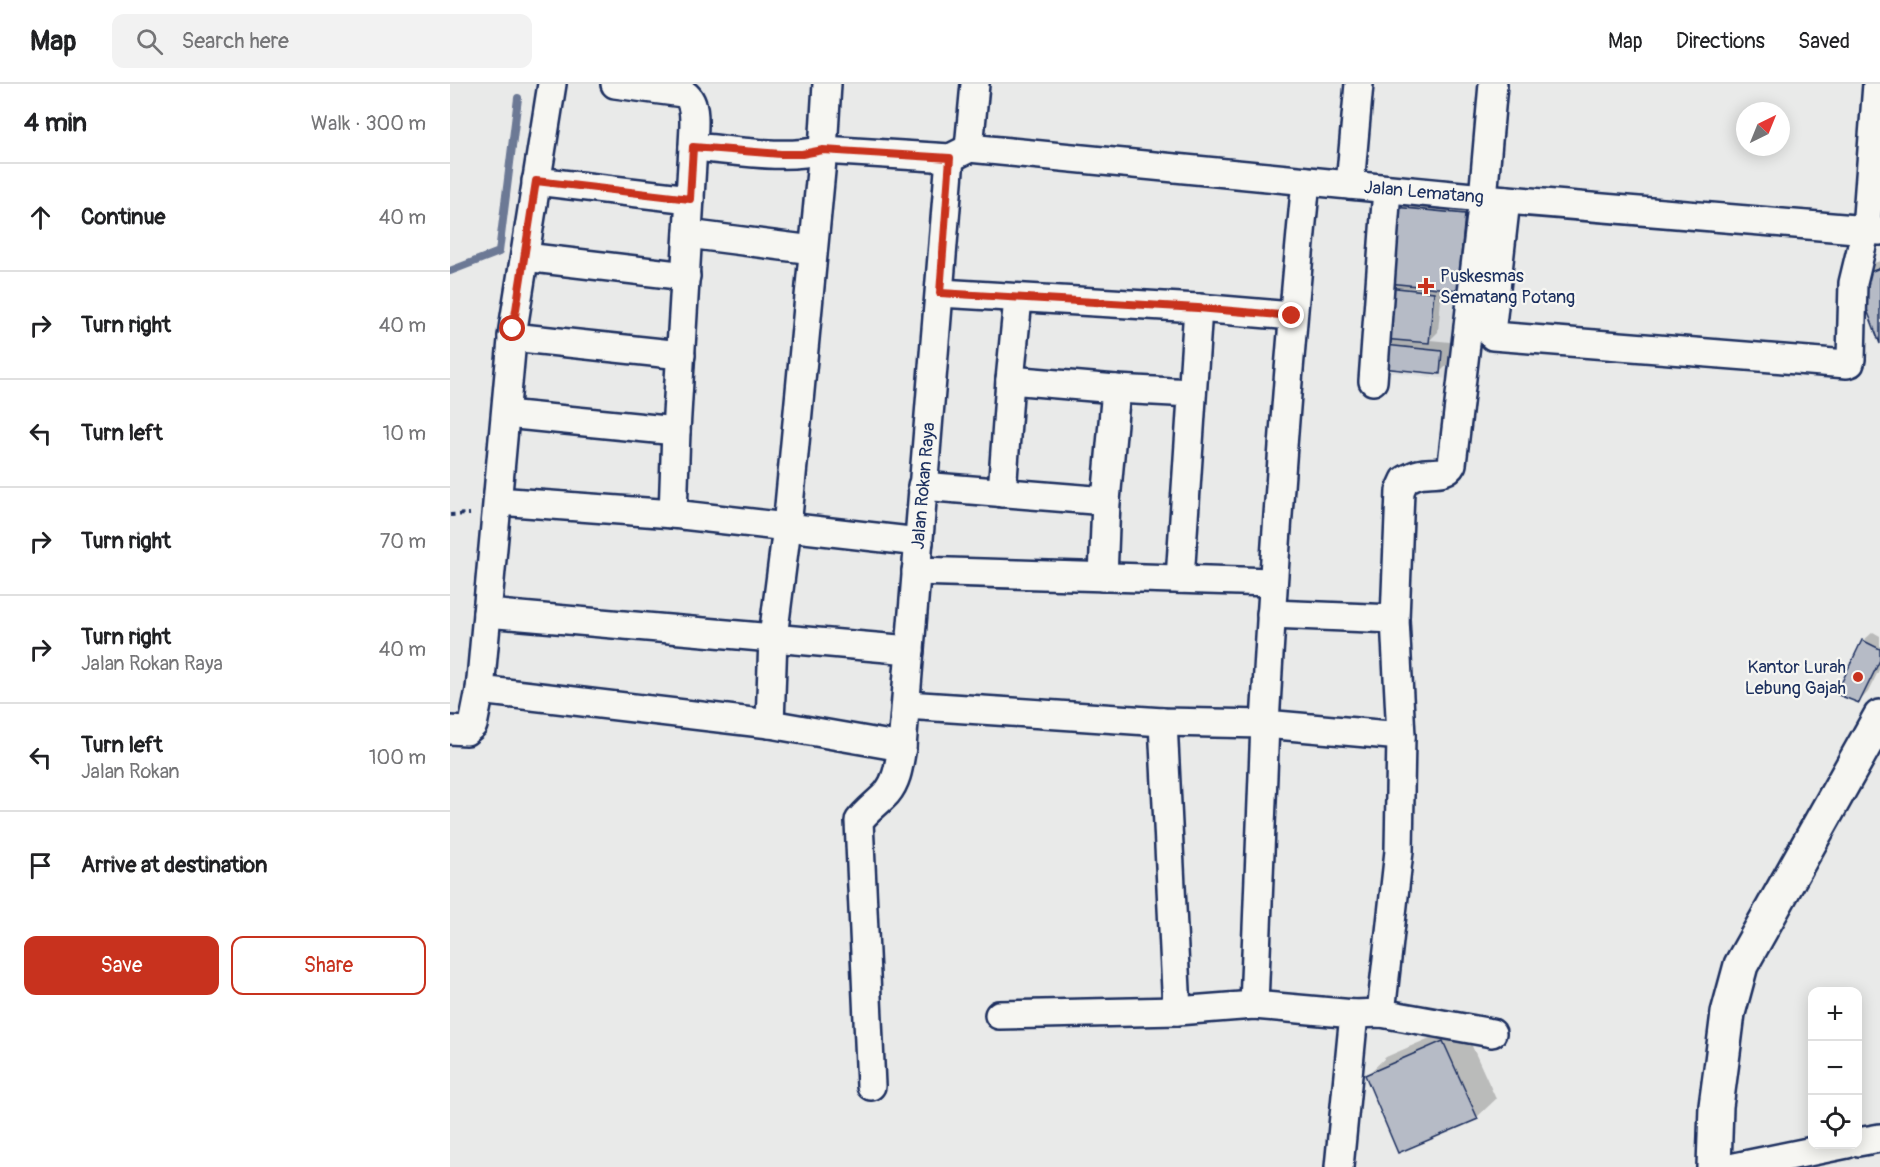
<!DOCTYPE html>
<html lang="en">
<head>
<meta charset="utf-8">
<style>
	:root { --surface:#fff; --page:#f2f2f2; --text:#202124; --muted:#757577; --line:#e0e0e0; --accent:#c8321e }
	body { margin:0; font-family:Pangolin,sans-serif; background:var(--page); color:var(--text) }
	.controls { position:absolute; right:18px; bottom:18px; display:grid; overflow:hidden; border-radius:12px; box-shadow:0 3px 15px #0003 }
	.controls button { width:54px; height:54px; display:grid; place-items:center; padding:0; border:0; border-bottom:2px solid var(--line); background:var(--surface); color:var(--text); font:30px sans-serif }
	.compass { position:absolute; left:1286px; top:18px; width:54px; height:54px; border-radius:50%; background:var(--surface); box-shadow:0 3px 15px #0003; rotate:43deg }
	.stop { position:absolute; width:18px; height:18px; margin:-14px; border:4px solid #c8321e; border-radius:50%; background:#fff }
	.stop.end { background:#c8321e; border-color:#fff; box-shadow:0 2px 6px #0008 }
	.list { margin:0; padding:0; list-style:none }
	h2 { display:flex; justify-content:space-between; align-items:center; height:78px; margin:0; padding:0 24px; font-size:26px }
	h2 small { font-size:20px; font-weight:400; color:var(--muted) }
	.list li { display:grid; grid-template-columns:39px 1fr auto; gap:18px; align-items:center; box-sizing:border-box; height:108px; padding:0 24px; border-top:2px solid var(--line) }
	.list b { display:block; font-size:22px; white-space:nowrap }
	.list p { margin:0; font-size:20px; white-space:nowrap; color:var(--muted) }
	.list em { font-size:20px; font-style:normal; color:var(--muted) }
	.actions { display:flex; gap:12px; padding:18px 24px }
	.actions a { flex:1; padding:14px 0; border:2px solid var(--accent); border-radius:12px; text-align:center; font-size:21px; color:var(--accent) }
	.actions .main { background:var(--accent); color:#fff }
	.icon { flex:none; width:33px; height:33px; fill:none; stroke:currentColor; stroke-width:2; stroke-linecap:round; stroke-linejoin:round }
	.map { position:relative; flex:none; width:1430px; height:1083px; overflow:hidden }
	header { display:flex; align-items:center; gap:36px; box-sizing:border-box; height:84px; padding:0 30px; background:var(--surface); border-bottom:2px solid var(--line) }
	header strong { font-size:28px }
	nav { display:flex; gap:33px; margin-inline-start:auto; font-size:21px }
	.search { width:420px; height:54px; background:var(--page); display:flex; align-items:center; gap:15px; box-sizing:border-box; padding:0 21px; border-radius:12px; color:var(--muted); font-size:22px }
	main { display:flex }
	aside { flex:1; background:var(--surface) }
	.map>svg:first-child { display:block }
	.built { fill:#dadcde }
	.shadow { fill:#0003 }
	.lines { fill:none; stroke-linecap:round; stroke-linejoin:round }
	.stream { stroke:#6c7995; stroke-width:8 }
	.building { fill:#b6bbc6; stroke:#1b2f5e; stroke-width:1.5 }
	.street-casing { stroke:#1b2f5e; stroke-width:32 }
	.secondary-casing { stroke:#1b2f5e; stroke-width:38 }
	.path { stroke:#1b2f5e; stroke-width:4; stroke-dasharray:4.5 4.5; stroke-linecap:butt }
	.street { stroke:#f6f6f2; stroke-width:27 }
	.secondary { stroke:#f6f6f2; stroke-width:33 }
	.route { stroke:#c8321e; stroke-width:8 }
	.poi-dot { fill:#c8321e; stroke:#f6f6f2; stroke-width:2 }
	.labels { text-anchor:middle; stroke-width:4.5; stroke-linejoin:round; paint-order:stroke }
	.street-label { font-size:18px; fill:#1b2f5e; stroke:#f6f6f2 }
	.poi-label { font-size:18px; fill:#1b2f5e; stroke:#f6f6f2; text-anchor:start }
</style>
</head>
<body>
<header>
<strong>Map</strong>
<div class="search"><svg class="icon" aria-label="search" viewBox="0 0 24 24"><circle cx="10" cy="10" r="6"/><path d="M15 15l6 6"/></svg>Search here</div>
<nav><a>Map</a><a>Directions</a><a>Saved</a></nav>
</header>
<main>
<aside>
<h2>4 min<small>Walk · 300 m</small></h2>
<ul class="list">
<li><svg class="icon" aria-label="ahead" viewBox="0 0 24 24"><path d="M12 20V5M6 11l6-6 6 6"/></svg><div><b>Continue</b></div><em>40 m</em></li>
<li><svg class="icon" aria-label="right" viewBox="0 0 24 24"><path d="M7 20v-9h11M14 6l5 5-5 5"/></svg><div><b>Turn right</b></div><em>40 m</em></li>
<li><svg class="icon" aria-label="left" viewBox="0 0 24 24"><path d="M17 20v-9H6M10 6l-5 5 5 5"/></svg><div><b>Turn left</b></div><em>10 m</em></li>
<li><svg class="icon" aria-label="right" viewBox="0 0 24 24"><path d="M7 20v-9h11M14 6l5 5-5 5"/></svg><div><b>Turn right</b></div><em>70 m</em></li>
<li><svg class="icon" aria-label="right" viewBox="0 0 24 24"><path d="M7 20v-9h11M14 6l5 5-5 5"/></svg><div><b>Turn right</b><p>Jalan Rokan Raya</p></div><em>40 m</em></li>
<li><svg class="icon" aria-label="left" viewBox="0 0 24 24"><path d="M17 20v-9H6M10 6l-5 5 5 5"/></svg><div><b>Turn left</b><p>Jalan Rokan</p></div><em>100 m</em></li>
<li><svg class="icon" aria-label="arrive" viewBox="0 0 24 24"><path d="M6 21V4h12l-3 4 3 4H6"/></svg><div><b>Arrive at destination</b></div></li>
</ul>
<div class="actions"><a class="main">Save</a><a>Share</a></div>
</aside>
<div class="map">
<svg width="1430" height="1083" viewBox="0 0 1430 1083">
	<rect width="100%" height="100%" fill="#e9eae9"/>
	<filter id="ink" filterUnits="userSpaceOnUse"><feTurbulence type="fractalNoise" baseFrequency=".0167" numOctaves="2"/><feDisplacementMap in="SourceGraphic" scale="12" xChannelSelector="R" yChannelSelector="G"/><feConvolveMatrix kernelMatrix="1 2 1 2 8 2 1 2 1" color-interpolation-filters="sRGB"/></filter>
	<g filter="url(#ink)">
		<polygon class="built" points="942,109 1028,118 1006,296 927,286"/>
		<g class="shadow">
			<polygon points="960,109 1028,116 1022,190 1008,204 992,203 988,248 980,256 1000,258 999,279 989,289 936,262 944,254 935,253 946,124"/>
			<polygon points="1430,177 1430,256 1407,194 1421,180"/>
			<polygon points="1423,548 1430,552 1430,584 1418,608 1409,618 1413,557"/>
			<polygon points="1012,940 1046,1015 1027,1033 948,1067 917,991 936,973"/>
		</g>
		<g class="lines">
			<polyline class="stream" points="0,187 49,168 68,14"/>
		</g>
		<g class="building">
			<polygon points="944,123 1015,130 1008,206 938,199"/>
			<polygon points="1430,184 1430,260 1405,194"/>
			<polygon points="937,203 984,208 979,259 933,255"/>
			<polygon points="935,261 992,267 990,290 932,284"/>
			<polygon points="1412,556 1430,565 1430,576 1409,619 1386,610"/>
			<polygon points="993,957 1028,1035 948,1069 915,991"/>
		</g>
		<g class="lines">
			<g class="street-casing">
				<g id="street">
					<polyline points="102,0 63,245 30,606 320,640 452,663"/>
					<path d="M165 0 233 9C249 18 243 46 243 63L226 347 223 430"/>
					<path d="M243 63C284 66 332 76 373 66L500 74 516 66"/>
					<polyline points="519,64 1033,114 1430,147"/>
					<polyline points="519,64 525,0"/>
					<polyline points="86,97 240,115"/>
					<path d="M856 97C838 278 825 458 815 640L951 652"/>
					<polyline points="900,101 909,0"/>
					<polyline points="1056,116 1041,249 1043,252 1397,280 1400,279 1401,275 1403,199 1416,145 1427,0"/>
					<polyline points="238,150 363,166"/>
					<polyline points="75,173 236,192"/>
					<polyline points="490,209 748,224 842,232"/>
					<polyline points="62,253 231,271"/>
					<polyline points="560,296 568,215"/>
					<polyline points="923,297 937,105"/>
					<polyline points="56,330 226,347"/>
					<polyline points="472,402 656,417"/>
					<polyline points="552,409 560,296 666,305 742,309"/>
					<polyline points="48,417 223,430 469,458"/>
					<polyline points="466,487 822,498"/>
					<polyline points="653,493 656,417 666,305"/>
					<polyline points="730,495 748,224"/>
					<polyline points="37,529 460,566"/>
					<polyline points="821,530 945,535"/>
					<polyline points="456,621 713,638 815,640 804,921"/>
					<polyline points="713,638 727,927"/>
					<polyline points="320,640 323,553 337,443 373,66 377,0"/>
					<polyline points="0,646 16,647 23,641 30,606"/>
					<path d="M931 929 949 767 951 652 945 535 950 407 955 396C959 394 964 391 969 390 980 387 996 392 1002 380L1033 114 1043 0"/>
					<polyline points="549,931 727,927 804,921 904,930 931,929 1042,949"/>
					<path d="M421 1002 409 737C417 726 428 719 437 709 448 696 449 679 452 663L500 74"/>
					<polyline points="1408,1058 1430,1054"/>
					<polyline points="889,1083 904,930"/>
					<polyline points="1285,1083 1397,1060"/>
				</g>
			</g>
			<g class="secondary-casing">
				<polyline id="secondary" points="1264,1083 1266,1022 1272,977 1278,929 1291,881 1430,633"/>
			</g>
			<polyline class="path" points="0,431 20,430"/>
			<use href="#street" class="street"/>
			<use href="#secondary" class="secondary"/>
		</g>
	</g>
	<g class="lines" filter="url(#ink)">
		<polyline class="route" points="63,245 86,97 240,115 243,63 331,70 352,70 373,66 500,74 490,209 748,224 842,232"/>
	</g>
	<g class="poi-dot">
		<path d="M973 193h6v6h6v6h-6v6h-6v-6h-6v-6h6z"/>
		<circle cx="1408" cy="593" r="6"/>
	</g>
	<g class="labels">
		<g class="street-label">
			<text transform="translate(974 108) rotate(5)" y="6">Jalan Lematang</text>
			<text transform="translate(473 402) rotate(-85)" y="6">Jalan Rokan Raya</text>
		</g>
		<g class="poi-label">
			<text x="990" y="198">Puskesmas<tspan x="990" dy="21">Sematang Potang</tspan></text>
			<text x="1396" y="589" text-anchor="end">Kantor Lurah<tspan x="1396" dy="21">Lebung Gajah</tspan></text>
		</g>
	</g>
</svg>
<div class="controls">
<button>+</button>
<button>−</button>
<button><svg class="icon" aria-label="locate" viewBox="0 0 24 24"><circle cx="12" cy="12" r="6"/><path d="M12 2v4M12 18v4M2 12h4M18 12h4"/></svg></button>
</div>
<svg class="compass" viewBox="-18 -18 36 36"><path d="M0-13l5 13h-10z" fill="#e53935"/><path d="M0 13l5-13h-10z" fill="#757577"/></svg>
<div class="stop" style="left:63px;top:245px"></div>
<div class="stop end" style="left:842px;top:232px"></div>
</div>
</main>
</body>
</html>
